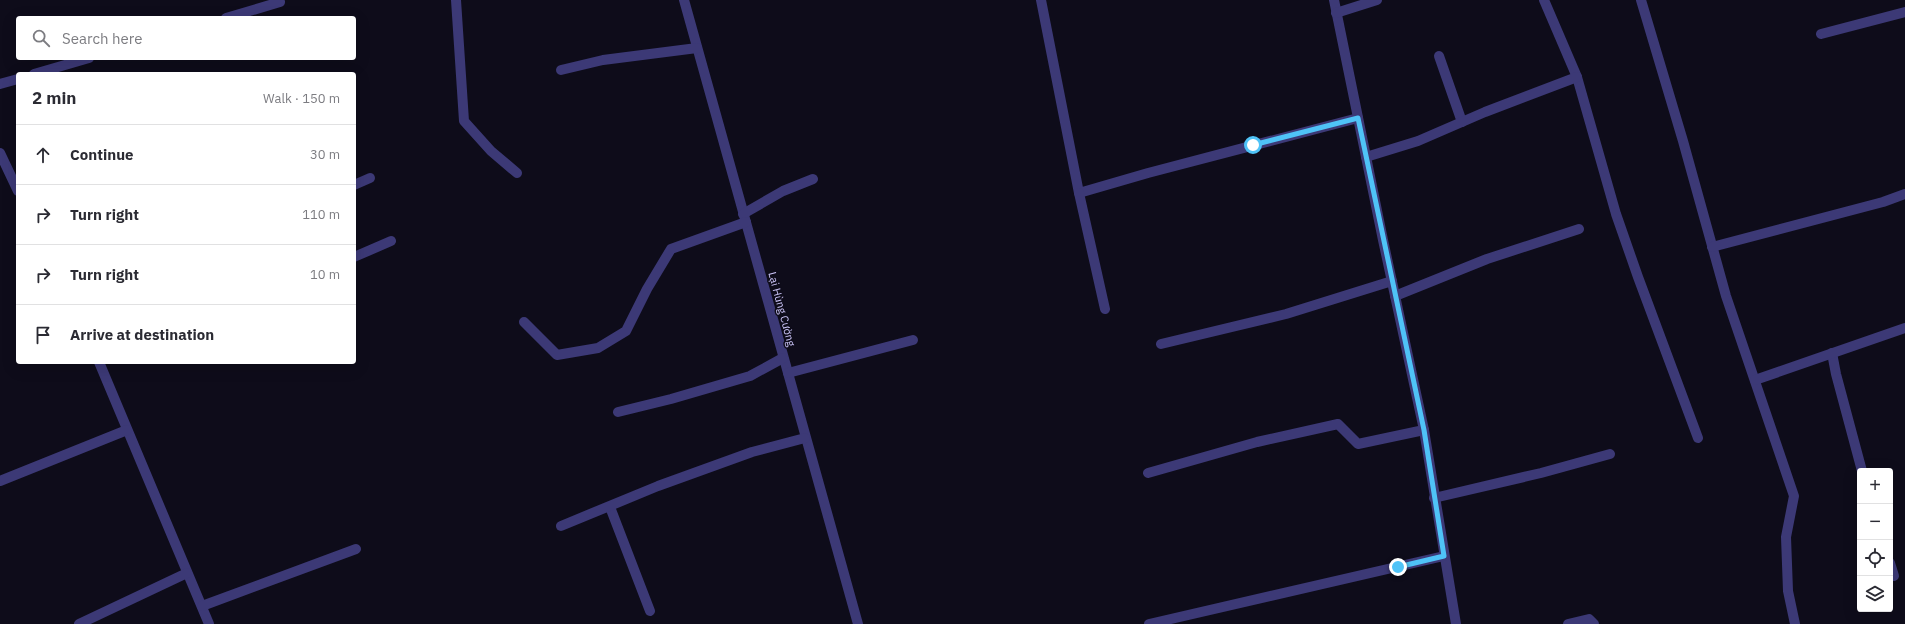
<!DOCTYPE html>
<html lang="en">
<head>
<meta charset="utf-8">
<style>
	:root { --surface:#fff; --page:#f2f2f3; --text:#2b2b33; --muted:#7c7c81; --line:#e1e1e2 }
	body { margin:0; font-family:"IBM Plex Sans",sans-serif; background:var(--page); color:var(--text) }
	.controls { position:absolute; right:12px; bottom:12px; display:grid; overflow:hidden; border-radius:4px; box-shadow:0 4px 16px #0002 }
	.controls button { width:36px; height:36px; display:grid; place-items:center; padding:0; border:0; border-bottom:1px solid var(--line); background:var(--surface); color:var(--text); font:20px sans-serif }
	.stop { position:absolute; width:12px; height:12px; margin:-9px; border:3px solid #4fc3f7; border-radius:50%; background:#fff }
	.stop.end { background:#4fc3f7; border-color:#fff; box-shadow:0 1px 4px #0008 }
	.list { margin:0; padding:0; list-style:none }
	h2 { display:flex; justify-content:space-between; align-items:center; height:52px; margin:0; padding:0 16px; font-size:17px }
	h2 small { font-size:13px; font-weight:400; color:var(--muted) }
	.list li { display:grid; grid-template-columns:26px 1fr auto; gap:12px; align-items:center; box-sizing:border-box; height:60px; padding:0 16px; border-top:1px solid var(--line) }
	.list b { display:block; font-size:15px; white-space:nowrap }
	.list em { font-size:13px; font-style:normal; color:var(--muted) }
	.icon { flex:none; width:22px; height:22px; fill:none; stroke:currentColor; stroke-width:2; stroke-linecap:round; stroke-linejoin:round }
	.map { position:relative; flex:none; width:1905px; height:624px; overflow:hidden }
	.search { position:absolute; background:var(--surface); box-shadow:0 4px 16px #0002; left:16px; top:16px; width:340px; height:44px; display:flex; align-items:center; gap:10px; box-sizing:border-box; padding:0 14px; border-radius:4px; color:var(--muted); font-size:15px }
	.panel { position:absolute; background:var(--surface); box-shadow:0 4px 16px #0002; left:16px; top:72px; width:340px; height:292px; border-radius:4px }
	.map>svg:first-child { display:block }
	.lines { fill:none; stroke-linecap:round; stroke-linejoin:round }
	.minor { stroke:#3c3976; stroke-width:10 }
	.route { stroke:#4fc3f7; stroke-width:5 }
	.labels { text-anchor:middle; stroke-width:3; stroke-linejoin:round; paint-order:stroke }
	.street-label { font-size:11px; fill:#cfc8fc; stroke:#0e0c1a }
</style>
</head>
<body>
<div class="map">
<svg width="1905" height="624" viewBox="0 0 1905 624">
	<rect width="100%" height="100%" fill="#0e0c1a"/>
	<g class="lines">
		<g class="minor">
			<polyline points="456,0 464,121 491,151 517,173"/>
			<polyline points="684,0 858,624"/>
			<polyline points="1041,0 1079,193 1148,173 1358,118"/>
			<polyline points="1334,0 1383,240 1424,430 1456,624"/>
			<polyline points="1544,0 1577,77 1616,214 1638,277 1698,438"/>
			<polyline points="1641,0 1683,141 1726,296 1794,496 1786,537 1788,591 1795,624"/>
			<polyline points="1336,13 1377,0"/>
			<polyline points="226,18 280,2"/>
			<polyline points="1821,34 1905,12"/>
			<polyline points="1439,56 1462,122"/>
			<polyline points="561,70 603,60 697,48"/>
			<polyline points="34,74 89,58"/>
			<polyline points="0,84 18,79"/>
			<polyline points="0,153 18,191"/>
			<polyline points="1366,157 1418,141 1485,112 1577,77"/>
			<polyline points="354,185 370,178"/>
			<polyline points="1079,193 1105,309"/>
			<polyline points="743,214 783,191 813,179"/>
			<polyline points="1712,247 1883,202 1905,194"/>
			<polyline points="354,257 391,241"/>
			<polyline points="1395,296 1487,259 1579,229"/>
			<polyline points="524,322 557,355 598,348 626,331 647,289 671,249 746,222"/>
			<polyline points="1161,344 1286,314 1392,281"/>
			<polyline points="1832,353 1836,374 1862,471"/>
			<polyline points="99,362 209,624"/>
			<polyline points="788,373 913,340"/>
			<polyline points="1755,380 1905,328"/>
			<polyline points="618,412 671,399 750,376 783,358"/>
			<polyline points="1148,473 1257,442 1338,424 1358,444 1424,430"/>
			<polyline points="0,481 127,430"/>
			<polyline points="1434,498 1541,473 1610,454"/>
			<polyline points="610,507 650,611"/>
			<polyline points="561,526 658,486 752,452 805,438"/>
			<polyline points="1890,563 1894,576"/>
			<polyline points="202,606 356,549"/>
			<polyline points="79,624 187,573"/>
			<polyline points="1149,624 1444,556"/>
			<polyline points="1568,624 1589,619 1594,624"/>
		</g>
	</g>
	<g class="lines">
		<polyline class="route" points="1253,145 1358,118 1424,430 1444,556 1398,567"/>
	</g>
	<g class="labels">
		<g class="street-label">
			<text transform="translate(782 309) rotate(75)" y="4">Lại Hùng Cường</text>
		</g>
	</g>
</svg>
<div class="controls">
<button>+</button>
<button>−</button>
<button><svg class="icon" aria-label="locate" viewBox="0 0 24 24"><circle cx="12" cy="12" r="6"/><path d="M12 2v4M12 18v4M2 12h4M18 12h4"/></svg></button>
<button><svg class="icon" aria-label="layers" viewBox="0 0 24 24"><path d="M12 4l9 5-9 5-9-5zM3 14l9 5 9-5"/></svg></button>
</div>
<div class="stop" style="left:1253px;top:145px"></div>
<div class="stop end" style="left:1398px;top:567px"></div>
<div class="search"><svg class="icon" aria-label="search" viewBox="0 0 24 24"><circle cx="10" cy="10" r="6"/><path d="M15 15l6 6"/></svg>Search here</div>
<section class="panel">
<h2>2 min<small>Walk · 150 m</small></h2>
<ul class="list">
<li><svg class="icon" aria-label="ahead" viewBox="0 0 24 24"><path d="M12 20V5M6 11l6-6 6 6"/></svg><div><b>Continue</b></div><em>30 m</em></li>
<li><svg class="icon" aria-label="right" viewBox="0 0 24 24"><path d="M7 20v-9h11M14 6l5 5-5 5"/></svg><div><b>Turn right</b></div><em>110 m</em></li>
<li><svg class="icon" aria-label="right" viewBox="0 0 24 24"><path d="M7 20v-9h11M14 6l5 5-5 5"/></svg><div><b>Turn right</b></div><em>10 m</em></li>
<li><svg class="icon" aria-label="arrive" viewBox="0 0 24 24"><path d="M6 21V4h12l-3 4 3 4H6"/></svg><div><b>Arrive at destination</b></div></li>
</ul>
</section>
</div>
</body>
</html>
